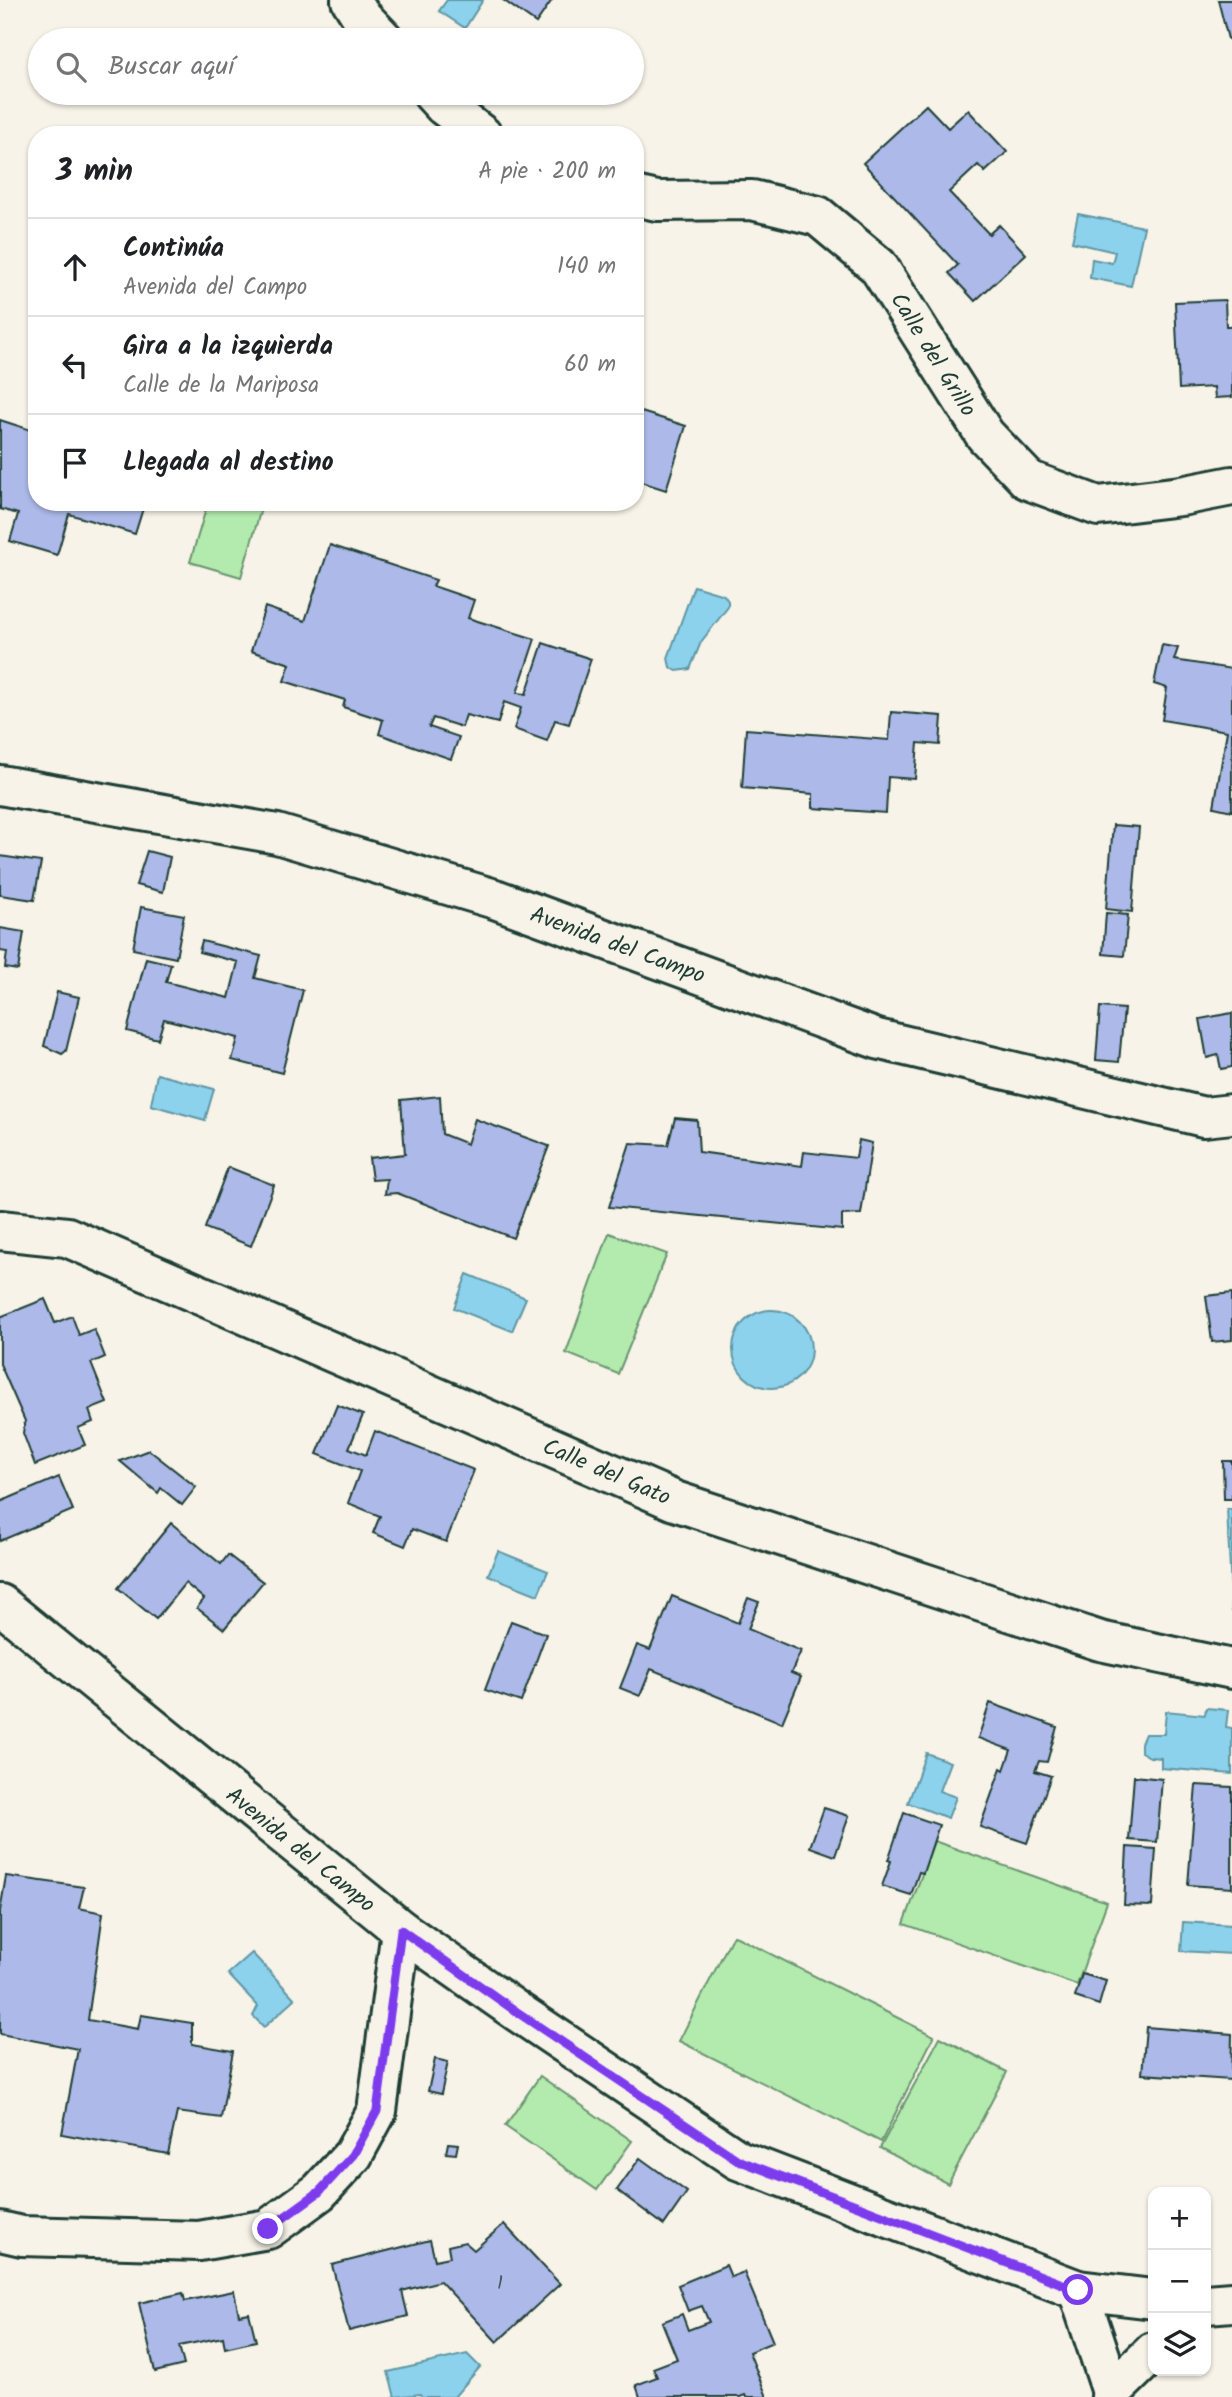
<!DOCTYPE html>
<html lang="es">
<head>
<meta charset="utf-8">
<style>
	:root { --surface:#fff; --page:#f2f2f2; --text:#202124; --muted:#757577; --line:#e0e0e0 }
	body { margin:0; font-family:Kalam,sans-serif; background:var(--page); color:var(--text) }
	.controls { position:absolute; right:21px; bottom:21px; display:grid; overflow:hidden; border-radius:14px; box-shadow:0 2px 5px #0004 }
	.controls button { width:63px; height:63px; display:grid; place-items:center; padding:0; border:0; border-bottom:2px solid var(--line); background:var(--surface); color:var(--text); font:35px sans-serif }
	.stop { position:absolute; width:21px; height:21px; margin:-16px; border:5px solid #7c3aed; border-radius:50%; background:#fff }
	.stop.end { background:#7c3aed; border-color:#fff; box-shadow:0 2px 7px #0008 }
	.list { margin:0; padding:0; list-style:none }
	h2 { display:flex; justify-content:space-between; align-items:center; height:91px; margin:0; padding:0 28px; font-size:30px }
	h2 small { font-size:23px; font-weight:400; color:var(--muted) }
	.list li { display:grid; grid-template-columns:46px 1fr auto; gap:21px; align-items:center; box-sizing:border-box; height:98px; padding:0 28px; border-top:2px solid var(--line) }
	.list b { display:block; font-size:26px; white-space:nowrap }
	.list p { margin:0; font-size:23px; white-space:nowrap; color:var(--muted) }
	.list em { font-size:23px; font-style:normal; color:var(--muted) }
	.icon { flex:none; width:38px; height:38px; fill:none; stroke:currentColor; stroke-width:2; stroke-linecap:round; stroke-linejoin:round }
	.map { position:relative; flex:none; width:1232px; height:2397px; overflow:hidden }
	.search { position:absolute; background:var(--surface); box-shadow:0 2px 5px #0004; left:28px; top:28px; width:616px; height:77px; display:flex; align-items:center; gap:18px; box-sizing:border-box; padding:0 24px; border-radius:38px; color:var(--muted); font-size:26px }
	.panel { position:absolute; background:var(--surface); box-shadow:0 2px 5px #0004; left:28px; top:126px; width:616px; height:385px; border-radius:28px }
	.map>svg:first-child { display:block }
	.green { fill:#b3eaad; stroke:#699470; stroke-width:2 }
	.water { fill:#8cd2ed; stroke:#6096a3; stroke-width:2 }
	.building { fill:#acb9e9; stroke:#1f3d34; stroke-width:2 }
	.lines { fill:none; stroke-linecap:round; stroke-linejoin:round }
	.minor-casing { stroke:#1f3d34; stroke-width:44 }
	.minor { stroke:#f7f3e8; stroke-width:38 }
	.route { stroke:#7c3aed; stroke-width:9 }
	.labels { text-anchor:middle; stroke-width:5; stroke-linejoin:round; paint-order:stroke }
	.number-label { font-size:19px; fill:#425c61 }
	.street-label { font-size:23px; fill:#1f3d34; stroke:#f7f3e8 }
</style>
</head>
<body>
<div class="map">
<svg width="1232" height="2397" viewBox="0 0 1232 2397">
	<rect width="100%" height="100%" fill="#f7f3e8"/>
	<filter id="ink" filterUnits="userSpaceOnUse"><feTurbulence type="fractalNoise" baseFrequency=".0143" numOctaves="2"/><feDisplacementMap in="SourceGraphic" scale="14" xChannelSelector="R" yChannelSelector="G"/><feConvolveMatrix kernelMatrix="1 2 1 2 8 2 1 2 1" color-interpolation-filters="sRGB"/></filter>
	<g filter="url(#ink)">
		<g class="green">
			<polygon points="208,502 263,502 241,577 190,562"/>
			<polygon points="609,1233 667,1254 618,1374 566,1353"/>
			<polygon points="934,1841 1107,1902 1077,1985 904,1924"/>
			<polygon points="733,1935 934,2036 881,2142 679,2041"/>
			<polygon points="940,2037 1007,2072 948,2184 880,2148"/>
			<polygon points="540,2076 632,2141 597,2190 505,2126"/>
		</g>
		<g class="water">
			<polygon points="447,0 483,0 465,28 439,11"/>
			<polygon points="1078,214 1144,227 1131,286 1090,278 1092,259 1112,263 1115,252 1072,242"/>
			<polygon points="694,586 724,595 728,601 728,607 701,642 690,669 677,671 670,667 668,658"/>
			<polygon points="157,1074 214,1089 205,1120 151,1105"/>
			<polygon points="467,1274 526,1298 512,1331 454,1308"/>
			<circle cx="772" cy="1349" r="39"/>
			<polygon points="1227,1509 1232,1509 1232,1612"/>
			<polygon points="498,1551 548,1571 538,1595 488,1575"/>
			<polygon points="1206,1708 1228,1710 1226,1727 1232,1728 1232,1774 1161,1768 1161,1758 1150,1757 1141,1752 1141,1743 1145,1734 1164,1734 1166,1711 1205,1715"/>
			<polygon points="926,1753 950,1762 939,1791 956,1797 948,1818 908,1803"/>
			<polygon points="1183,1922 1232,1925 1232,1954 1181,1951"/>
			<polygon points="252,1953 295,1999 264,2027 253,2016 258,2006 228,1974"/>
			<polygon points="467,2354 480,2367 454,2397 422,2397 420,2394 395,2397 388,2372"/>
		</g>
		<g class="building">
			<polygon points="503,0 552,0 536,23"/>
			<polygon points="1218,0 1232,0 1232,38 1228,39"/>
			<polygon points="926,105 948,128 968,110 1007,152 985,172 978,165 949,192 989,234 999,225 1026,254 975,301 949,273 958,265 863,163"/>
			<polygon points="1225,300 1226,326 1232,326 1232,397 1215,398 1214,387 1179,389 1175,302"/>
			<polygon points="635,410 686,426 666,490 635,480"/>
			<polygon points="0,420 37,432 37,502 145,502 135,534 69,514 57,555 10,541 18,514 0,509"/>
			<polygon points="330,545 436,580 433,586 474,600 468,618 535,639 517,693 526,694 543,643 591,659 569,724 555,720 547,741 514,729 521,708 504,702 498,723 466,715 462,727 433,718 429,727 459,737 451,759 379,734 383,720 343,707 345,700 284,681 290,664 251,651 265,607 305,621"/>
			<polygon points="1162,645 1178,648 1174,660 1232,669 1232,811 1214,807 1227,731 1162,720 1167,688 1154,684"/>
			<polygon points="891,712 942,716 940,745 918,743 915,779 888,777 886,813 813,808 813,794 742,788 746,729 889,740"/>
			<polygon points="1113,825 1139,827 1132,912 1106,909"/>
			<polygon points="147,851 170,857 163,892 136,885"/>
			<polygon points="0,856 41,862 34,900 0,895"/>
			<polygon points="141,907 184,915 176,958 133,949"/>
			<polygon points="1106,913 1128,915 1124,956 1103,954"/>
			<polygon points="0,928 24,932 18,970 5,968 7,952 0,951"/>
			<polygon points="202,941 261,956 255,978 303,990 282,1073 232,1060 238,1038 164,1019 158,1039 127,1031 146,958 171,964 166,982 229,998 238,962 199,952"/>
			<polygon points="57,992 79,997 66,1051 62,1054 44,1046"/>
			<polygon points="1100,1007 1124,1009 1119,1062 1096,1060"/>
			<polygon points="1232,1013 1232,1067 1221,1069 1218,1055 1207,1058 1200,1019"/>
			<polygon points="440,1096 442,1134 467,1144 475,1119 549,1146 513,1238 397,1193 385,1194 387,1179 372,1180 369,1158 405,1154 401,1100"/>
			<polygon points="675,1118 697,1120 699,1152 802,1166 804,1152 856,1158 859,1140 872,1143 861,1214 842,1215 842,1230 609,1207 630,1143 668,1145"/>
			<polygon points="228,1167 274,1185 251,1246 205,1228"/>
			<polygon points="1232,1293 1232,1340 1212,1342 1206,1296"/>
			<polygon points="45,1299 55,1323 72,1316 79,1335 94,1329 105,1357 91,1363 107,1403 89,1410 93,1422 78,1428 85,1445 35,1465 23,1433 25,1421 0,1364 0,1317"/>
			<polygon points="337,1405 363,1415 349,1448 366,1455 375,1431 474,1470 446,1542 412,1529 405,1546 373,1533 380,1516 348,1503 360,1471 317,1454"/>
			<polygon points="149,1450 196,1487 182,1505 161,1488 158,1493 120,1461"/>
			<polygon points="1223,1461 1232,1461 1232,1499 1224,1499"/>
			<polygon points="59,1477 73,1510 0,1541 0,1502"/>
			<polygon points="171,1523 221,1564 228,1555 263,1582 224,1629 197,1608 204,1599 185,1583 156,1619 118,1588"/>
			<polygon points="672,1596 738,1623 748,1598 759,1602 748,1629 801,1651 791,1673 801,1677 782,1723 651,1669 640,1696 620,1688 637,1645 650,1650"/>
			<polygon points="511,1621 546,1634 521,1702 485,1690"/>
			<polygon points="990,1703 1057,1727 1047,1762 1039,1761 1035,1771 1051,1776 1027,1843 980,1827 1001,1768 1004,1770 1011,1750 978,1738"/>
			<polygon points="1134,1776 1162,1779 1157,1842 1129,1840"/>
			<polygon points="1196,1785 1232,1787 1232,1888 1188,1885"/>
			<polygon points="824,1808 849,1816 835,1856 810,1847"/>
			<polygon points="904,1813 939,1825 923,1873 919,1872 911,1895 882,1886 891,1861 888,1860"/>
			<polygon points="1127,1847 1156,1849 1152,1906 1124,1905"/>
			<polygon points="6,1876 84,1887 79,1908 103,1913 88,2020 138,2029 141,2015 192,2023 192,2044 233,2051 221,2118 177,2112 168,2154 62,2134 78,2049 0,2034 0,1911"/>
			<polygon points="1082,1974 1106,1981 1099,2005 1075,1997"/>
			<polygon points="1146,2027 1232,2034 1231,2080 1142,2074"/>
			<polygon points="435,2059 448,2062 441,2094 428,2091"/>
			<polygon points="448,2143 458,2144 456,2154 446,2153"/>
			<polygon points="640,2158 687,2192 664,2225 617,2190"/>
			<polygon points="504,2224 560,2284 497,2342 440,2281 402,2291 408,2316 349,2331 332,2265 430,2240 435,2260 450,2257 448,2246 465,2242 474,2250"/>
			<polygon points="726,2265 731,2277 744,2272 773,2342 749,2352 767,2397 746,2397 745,2395 740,2397 640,2397 636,2385 657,2377 653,2368 677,2359 662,2322 682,2314 688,2330 709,2322 702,2306 688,2311 678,2285"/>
			<polygon points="234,2291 239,2315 249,2313 256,2341 225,2348 223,2337 179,2346 184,2365 155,2372 139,2303 183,2293 185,2301"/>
		</g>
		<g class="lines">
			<g class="minor-casing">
				<g id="minor">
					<polyline points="351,0 361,16 384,40"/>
					<polyline points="432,93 444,106 482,135"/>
					<polyline points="635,196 657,201 752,200 818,216 878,266 985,435 1028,480 1098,506 1181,496 1232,486"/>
					<polyline points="0,785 277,834 495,899 877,1039 1204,1117 1232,1114"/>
					<polyline points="0,1230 67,1237 675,1501 1100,1641 1232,1669"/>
					<polyline points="0,1604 401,1930 518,2012 738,2160 1078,2290 1153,2299"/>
					<polyline points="0,2231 22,2236 199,2241 268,2229 319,2192 353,2155 377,2111 401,1930"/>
					<polyline points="1078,2290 1112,2392"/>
					<polyline points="1206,2304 1232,2302"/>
					<polyline points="1111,2397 1112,2392 1153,2352"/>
				</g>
			</g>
			<use href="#minor" class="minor"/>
		</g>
	</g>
	<g class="lines" filter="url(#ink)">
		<polyline class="route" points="268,2229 319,2192 353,2155 377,2111 401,1930 517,2012 738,2160 1078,2290"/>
	</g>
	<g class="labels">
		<g class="number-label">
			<text x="500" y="2289">1</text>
		</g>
		<g class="street-label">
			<text transform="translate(934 354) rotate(58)" y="8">Calle del Grillo</text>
			<text transform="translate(618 944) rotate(20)" y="8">Avenida del Campo</text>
			<text transform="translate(607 1471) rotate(23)" y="8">Calle del Gato</text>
			<text transform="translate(301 1849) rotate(39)" y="8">Avenida del Campo</text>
		</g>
	</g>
</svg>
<div class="controls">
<button>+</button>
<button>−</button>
<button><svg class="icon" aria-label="layers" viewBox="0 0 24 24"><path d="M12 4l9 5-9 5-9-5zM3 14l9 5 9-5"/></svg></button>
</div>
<div class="stop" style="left:1078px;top:2290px"></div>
<div class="stop end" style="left:268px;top:2229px"></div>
<div class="search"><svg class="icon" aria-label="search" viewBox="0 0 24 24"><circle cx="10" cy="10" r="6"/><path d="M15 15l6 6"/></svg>Buscar aquí</div>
<section class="panel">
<h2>3 min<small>A pie · 200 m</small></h2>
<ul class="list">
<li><svg class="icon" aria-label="ahead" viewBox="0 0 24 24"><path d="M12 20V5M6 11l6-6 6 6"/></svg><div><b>Continúa</b><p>Avenida del Campo</p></div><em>140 m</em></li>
<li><svg class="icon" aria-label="left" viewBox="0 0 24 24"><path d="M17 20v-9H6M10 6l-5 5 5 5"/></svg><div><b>Gira a la izquierda</b><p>Calle de la Mariposa</p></div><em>60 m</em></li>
<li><svg class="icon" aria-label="arrive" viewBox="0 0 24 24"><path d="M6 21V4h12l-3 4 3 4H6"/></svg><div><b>Llegada al destino</b></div></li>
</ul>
</section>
</div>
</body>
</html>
